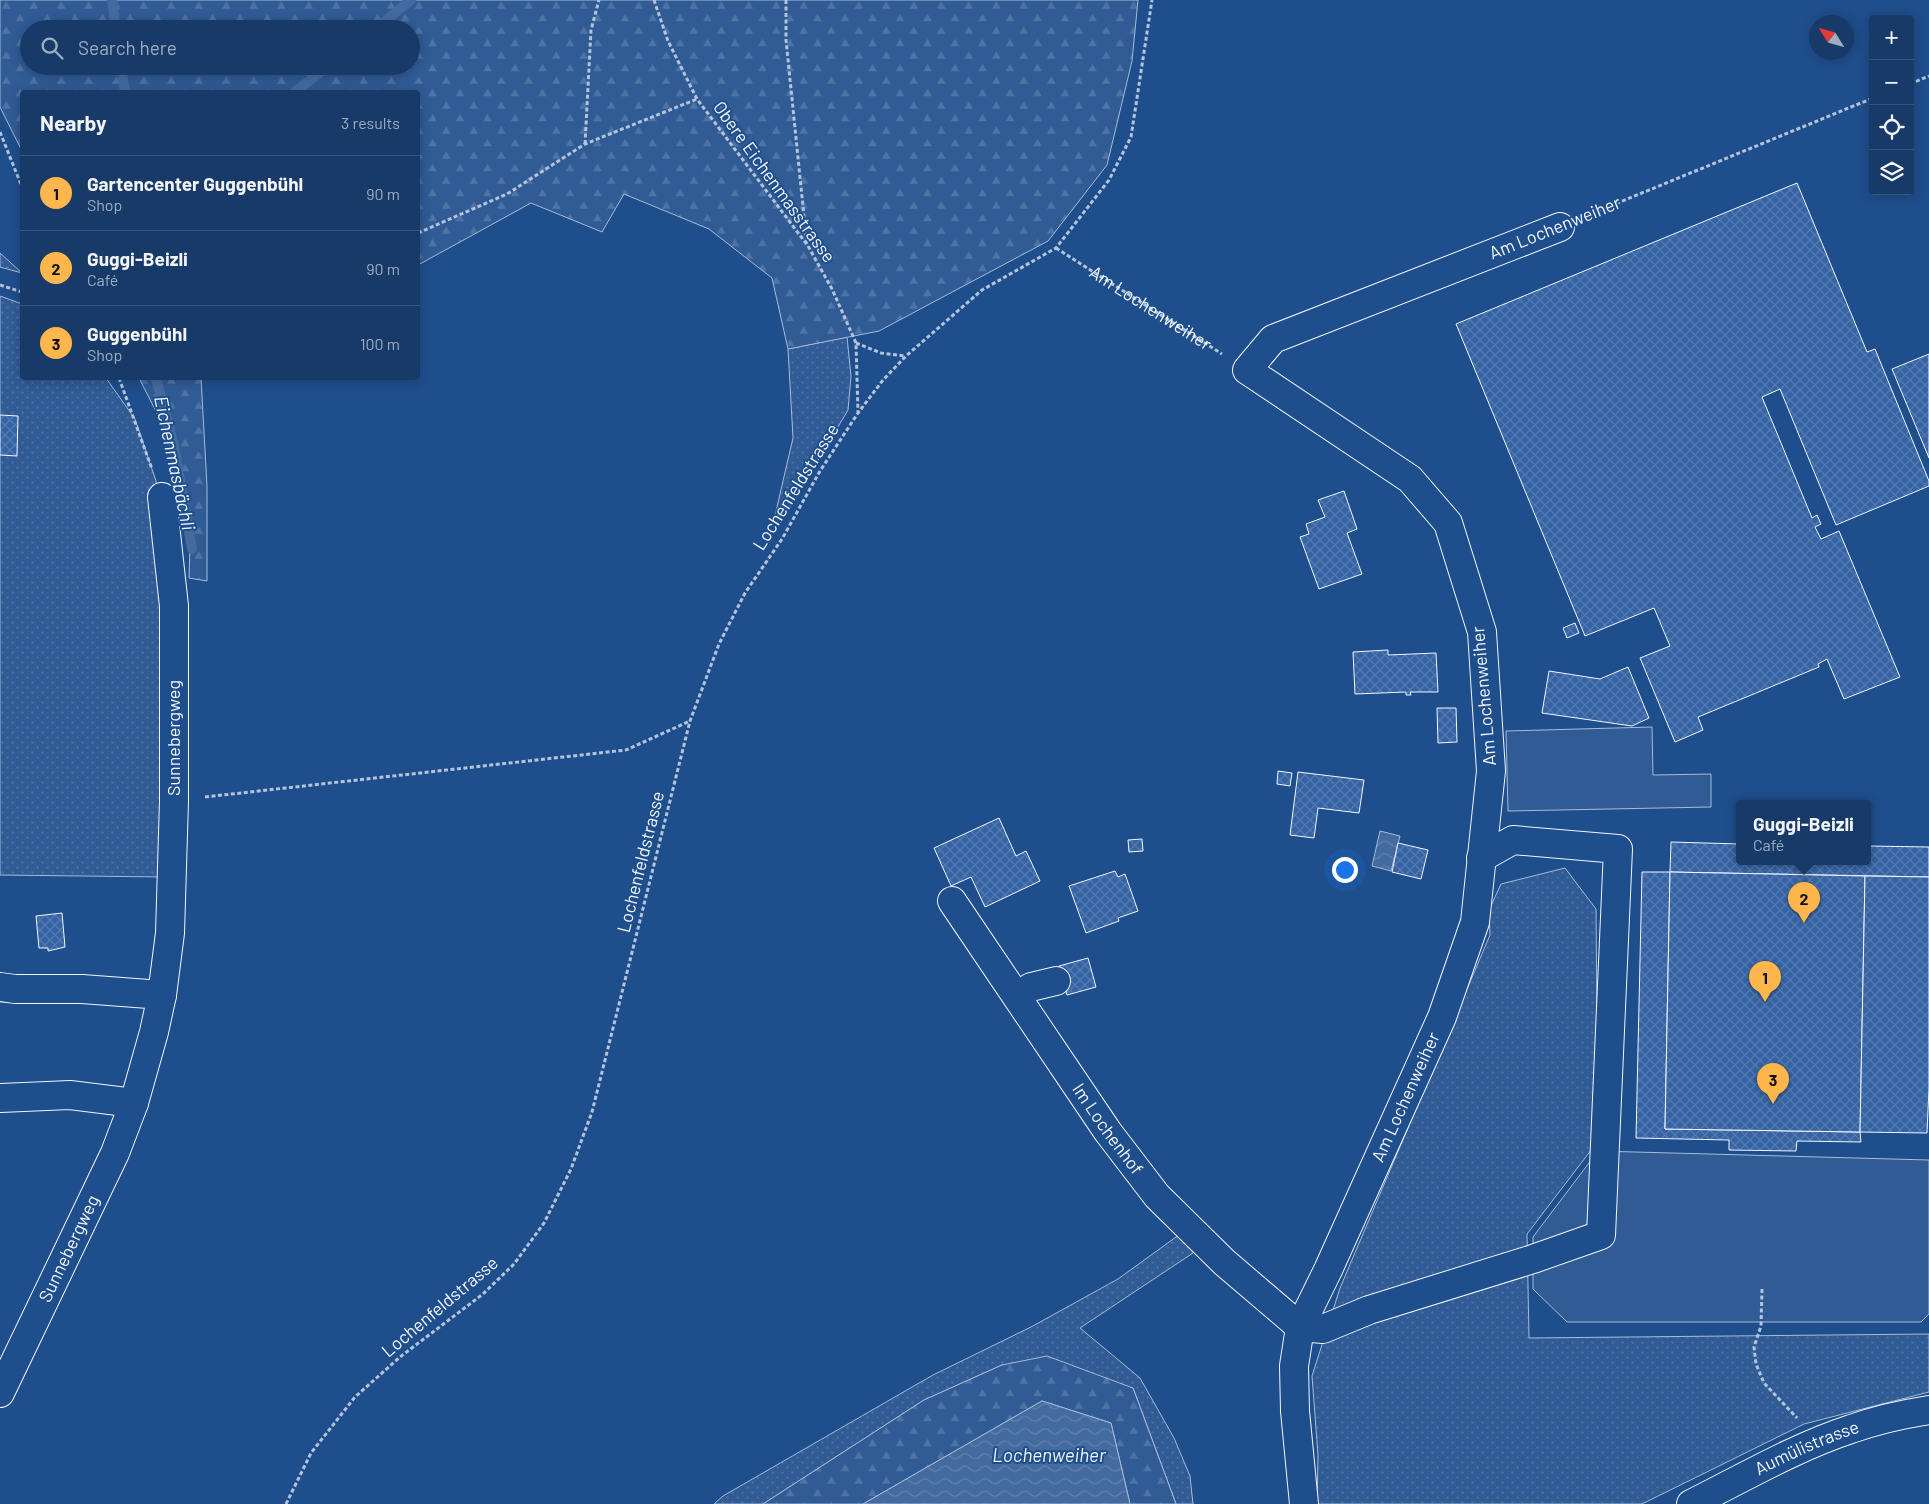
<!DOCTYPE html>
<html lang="en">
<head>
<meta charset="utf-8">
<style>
	:root { --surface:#173a69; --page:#20416f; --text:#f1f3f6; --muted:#9eadc0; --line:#36547d; --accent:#ffb74d }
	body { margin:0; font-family:Barlow,sans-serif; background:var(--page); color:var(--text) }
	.controls { position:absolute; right:15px; top:15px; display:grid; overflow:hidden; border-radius:5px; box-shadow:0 2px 12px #0003 }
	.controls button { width:45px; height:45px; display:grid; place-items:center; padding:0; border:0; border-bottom:1px solid var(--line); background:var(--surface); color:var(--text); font:25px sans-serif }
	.compass { position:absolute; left:1809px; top:15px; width:45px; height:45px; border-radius:50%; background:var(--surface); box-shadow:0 2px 12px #0003; rotate:307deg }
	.you { position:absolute; left:1344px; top:869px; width:18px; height:18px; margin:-12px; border:4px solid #fff; border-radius:50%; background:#1a73e8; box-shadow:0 0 0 8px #1a73e833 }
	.badge { display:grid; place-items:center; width:32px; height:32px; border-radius:50%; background:var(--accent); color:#111; font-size:16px; font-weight:700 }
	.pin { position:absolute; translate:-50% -41px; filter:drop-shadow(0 1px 2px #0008) }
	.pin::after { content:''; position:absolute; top:26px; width:18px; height:15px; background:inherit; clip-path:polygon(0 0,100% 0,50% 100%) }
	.popup { position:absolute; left:1736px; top:800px; width:135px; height:65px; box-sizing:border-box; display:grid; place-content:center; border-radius:5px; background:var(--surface); filter:drop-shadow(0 1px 4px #0005); font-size:16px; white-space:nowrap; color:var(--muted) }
	.popup b { font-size:19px; color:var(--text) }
	.popup::after { content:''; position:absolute; left:50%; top:100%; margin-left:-10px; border:10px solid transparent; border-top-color:var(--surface) }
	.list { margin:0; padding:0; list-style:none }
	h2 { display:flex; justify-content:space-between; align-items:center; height:65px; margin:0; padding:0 20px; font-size:21px }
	h2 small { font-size:16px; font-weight:400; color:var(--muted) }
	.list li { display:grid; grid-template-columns:32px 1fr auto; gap:15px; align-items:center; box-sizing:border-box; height:75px; padding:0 20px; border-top:1px solid var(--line) }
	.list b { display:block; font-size:19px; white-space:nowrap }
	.list p { margin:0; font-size:16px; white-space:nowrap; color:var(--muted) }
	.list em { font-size:16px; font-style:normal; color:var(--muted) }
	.icon { flex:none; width:28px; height:28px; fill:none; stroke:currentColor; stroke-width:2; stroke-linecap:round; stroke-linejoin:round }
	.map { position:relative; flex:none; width:1929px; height:1504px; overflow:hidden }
	.search { position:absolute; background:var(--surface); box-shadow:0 2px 12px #0003; left:20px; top:20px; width:400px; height:55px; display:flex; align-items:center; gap:12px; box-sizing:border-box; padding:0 18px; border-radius:28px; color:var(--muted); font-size:19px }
	.panel { position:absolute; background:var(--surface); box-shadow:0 2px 12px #0003; left:20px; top:90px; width:400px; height:290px; border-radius:5px }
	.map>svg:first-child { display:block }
	.green { fill:url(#green-dots); stroke:#a8bbd7 }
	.forest { fill:url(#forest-firs); stroke:#a8bbd7; fill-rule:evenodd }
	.built { fill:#305b95; stroke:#a8bbd7 }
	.water { fill:url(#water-waves); stroke:#a8bbd7 }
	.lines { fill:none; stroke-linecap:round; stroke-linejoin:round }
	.stream { stroke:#446ba0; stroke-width:10 }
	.building { fill:url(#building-cross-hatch); stroke:#f2f6ff }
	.minor-casing { stroke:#f2f6ff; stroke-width:30 }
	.major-casing { stroke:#f2f6ff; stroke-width:30 }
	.path { stroke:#b3c4dc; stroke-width:3; stroke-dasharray:4 2.5; stroke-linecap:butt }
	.minor { stroke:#1f4e8c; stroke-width:28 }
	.major { stroke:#1f4e8c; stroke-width:28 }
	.labels { text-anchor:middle; stroke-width:4; stroke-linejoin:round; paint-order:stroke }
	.street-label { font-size:18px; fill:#f2f6ff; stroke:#1f4e8c }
	.water-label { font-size:19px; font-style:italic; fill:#f2f6ff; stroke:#1f4e8c }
</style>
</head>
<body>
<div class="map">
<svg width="1929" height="1504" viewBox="0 0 1929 1504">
	<defs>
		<pattern id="green-dots" width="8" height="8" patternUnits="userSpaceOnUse" patternTransform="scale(1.25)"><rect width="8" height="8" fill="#305b95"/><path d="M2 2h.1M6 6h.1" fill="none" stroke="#4e73a5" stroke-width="1.8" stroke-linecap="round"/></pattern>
		<pattern id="forest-firs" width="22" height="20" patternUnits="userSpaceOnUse" patternTransform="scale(1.25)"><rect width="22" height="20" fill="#305b95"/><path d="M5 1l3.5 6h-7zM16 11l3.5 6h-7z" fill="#4e73a5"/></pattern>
		<pattern id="water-waves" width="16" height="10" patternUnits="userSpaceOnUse" patternTransform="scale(1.25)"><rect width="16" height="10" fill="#446ba0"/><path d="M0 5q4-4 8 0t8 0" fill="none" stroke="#5f81ae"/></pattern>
		<pattern id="building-cross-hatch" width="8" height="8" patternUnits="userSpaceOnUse" patternTransform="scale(1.25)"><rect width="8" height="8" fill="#3563a3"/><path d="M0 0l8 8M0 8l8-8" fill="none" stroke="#537ab1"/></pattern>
	</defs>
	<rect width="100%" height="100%" fill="#1f4e8c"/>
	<g class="green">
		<polygon points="0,253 22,273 0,267"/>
		<polygon points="0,296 22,304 22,378 106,378 135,419 156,481 169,603 164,877 0,875"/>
		<polygon points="847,337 851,376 848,410 780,524 773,524 793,438 788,349"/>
		<polygon points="1565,868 1596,909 1598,1141 1527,1234 1529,1338 1929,1334 1929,1392 1804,1424 1642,1504 1317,1504 1318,1455 1312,1376 1340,1288 1490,935 1489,910 1501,884"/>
		<polygon points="1183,1232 1199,1249 1080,1328 1140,1378 1174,1438 1190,1476 1193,1504 1176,1504 1133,1388 1002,1365 924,1400 763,1504 714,1504 723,1496 933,1375 1031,1327 1118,1279"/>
	</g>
	<g class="forest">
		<path d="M0 0H1138L1132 61 1107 165 1048 241 879 331 788 349 772 278 709 229 624 194 602 232 531 203 418 265V92H22V151L0 107ZM29 29H411V66H29Z"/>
		<polygon points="139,378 201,378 207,486 207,581 189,578 191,517 172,443"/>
		<polygon points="1047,1356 1133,1388 1176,1504 1130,1504 1111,1423 1042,1401 863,1504 763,1504 924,1400 1002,1365"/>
	</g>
	<g class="built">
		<polygon points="1652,727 1653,775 1711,774 1711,807 1508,811 1506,731"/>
		<polygon points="1598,1151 1929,1160 1929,1314 1921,1322 1567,1322 1533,1289 1533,1237"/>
	</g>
	<g class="water">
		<polygon points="1380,831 1400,836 1391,871 1372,866"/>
		<polygon points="1042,1401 1111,1423 1130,1504 863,1504"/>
	</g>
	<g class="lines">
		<g class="stream">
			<polyline points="112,0 116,29"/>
			<polyline points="375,29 411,0"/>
			<polyline points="121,66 125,92"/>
			<polyline points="295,92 328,66"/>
			<polyline points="156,378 174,446 192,549"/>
		</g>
	</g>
	<g class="building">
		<polygon points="1797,183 1867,352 1875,349 1929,481 1929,486 1836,525 1780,389 1762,397 1812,518 1817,515 1821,524 1815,527 1821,539 1839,531 1900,677 1844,699 1827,659 1818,664 1819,667 1698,717 1703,730 1675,742 1640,658 1670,646 1654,608 1585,636 1456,324"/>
		<polygon points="1929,354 1929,458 1892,369"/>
		<polygon points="0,415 18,416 17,456 0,455"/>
		<polygon points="1344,491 1357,529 1347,533 1362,574 1319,589 1300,537 1309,534 1306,524 1325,517 1318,500"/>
		<polygon points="1575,623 1579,633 1567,638 1563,628"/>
		<polygon points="1388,650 1388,655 1436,653 1438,692 1410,692 1411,695 1406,695 1406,692 1355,694 1353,652"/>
		<polygon points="1628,667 1649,718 1632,726 1542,713 1549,671 1600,679"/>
		<polygon points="1437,708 1456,708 1457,742 1438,743"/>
		<polygon points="1278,771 1292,773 1290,786 1277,784"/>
		<polygon points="1298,772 1364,780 1359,813 1318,808 1314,838 1290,835"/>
		<polygon points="999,818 1016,856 1026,851 1040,881 985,907 971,877 951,886 934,848"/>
		<polygon points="1142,839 1143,851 1129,852 1128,840"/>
		<polygon points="1671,842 1740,844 1740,862 1868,862 1868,846 1929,847 1929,877 1670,872"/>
		<polygon points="1398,843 1428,850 1421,879 1392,872"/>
		<polygon points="1115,871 1118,877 1125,874 1138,911 1118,918 1119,921 1086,933 1069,886"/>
		<polygon points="1642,872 1670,872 1665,1129 1860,1132 1861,1142 1797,1141 1796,1151 1729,1150 1729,1140 1636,1138"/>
		<polygon points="1670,872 1865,876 1860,1132 1665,1129"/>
		<polygon points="1865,876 1929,877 1929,1088 1927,1133 1860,1132"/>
		<polygon points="62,913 65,947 48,951 48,948 39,948 36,916"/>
		<polygon points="1088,958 1096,987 1067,995 1059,966"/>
	</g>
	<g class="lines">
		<g class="minor-casing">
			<g id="minor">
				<path id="s2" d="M952 901 1108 1132 1157 1196 1224 1262 1300 1327 1323 1329 1369 1310 1533 1259 1601 1235 1618 849 1513 840 1481 858"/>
				<polyline points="0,987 15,989 82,989 162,995"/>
				<polyline points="1018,996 1031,987 1056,981"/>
				<polyline points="0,1098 70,1095 134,1103"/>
				<path id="s3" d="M0 1393 115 1153 134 1103 154 1032 162 995 170 933 174 801V606L162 497"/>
				<path id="s4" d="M1304 1504 1295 1411 1294 1366 1300 1327 1328 1270 1442 1017 1475 922 1491 771 1482 632 1448 523 1410 479 1247 370 1273 339 1560 227"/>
			</g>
		</g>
		<g class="major-casing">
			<g id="major">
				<path id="s5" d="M1691 1504C1743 1478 1796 1447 1851 1429 1876 1420 1903 1414 1929 1410"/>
			</g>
		</g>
		<g class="path">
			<polyline points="654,0 668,41 697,99 808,246 832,289 856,343 858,412"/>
			<polyline points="786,0 786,40 807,246"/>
			<polyline points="1910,84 1929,76"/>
			<polyline points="0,132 22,187"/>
			<polyline points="585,144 591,30 599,0"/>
			<polyline points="1586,216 1873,98"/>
			<polyline points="418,233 507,194 585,144 697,99"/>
			<path id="s1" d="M1056 248 1222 354"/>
			<polyline points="0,285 22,292"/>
			<polyline points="856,343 881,353 905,356"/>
			<polyline points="119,378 152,469"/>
			<polyline points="205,797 626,750 690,721"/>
			<polyline points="1762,1289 1761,1326 1754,1347 1756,1364 1764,1383 1797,1418"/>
			<polyline points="286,1504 311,1453 355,1397 400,1357 483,1294 514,1264 544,1223 571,1169 592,1112 690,721 719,644 745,593 782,539 820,471 858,413 883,380 906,356 982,290 1056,248 1109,180 1131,137 1152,0"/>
		</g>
		<use href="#minor" class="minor"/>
		<use href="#major" class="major"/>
	</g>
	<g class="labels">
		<g class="street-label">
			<text transform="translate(774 182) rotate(54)" y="6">Obere Eichenmasstrasse</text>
			<text transform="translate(1555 228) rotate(-22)" y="6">Am Lochenweiher</text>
			<text dy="6" stroke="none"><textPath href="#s1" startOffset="112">Am Lochenweiher</textPath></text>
			<text transform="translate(796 487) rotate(-58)" y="6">Lochenfeldstrasse</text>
			<text transform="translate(1484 696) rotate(-95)" y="6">Am Lochenweiher</text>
			<text transform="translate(174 738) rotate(-90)" y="6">Sunnebergweg</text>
			<text transform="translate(641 862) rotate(-76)" y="6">Lochenfeldstrasse</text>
			<text dy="6" stroke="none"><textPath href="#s4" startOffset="431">Am Lochenweiher</textPath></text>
			<text dy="6" stroke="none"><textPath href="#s2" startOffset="276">Im Lochenhof</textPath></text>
			<text dy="6" stroke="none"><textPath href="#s3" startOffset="160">Sunnebergweg</textPath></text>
			<text transform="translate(440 1307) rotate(-40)" y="6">Lochenfeldstrasse</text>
			<text dy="6" stroke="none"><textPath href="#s5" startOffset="129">Aumülistrasse</textPath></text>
		</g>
		<g class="water-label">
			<text transform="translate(175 463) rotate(78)" y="7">Eichenmasbächli</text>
			<text x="1049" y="1462">Lochenweiher</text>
		</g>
	</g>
</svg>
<div class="controls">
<button>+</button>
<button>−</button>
<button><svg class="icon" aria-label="locate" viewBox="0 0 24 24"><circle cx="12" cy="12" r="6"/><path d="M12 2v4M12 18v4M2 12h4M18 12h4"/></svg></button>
<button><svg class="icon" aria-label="layers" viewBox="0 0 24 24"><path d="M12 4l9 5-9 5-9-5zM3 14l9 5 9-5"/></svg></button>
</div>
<svg class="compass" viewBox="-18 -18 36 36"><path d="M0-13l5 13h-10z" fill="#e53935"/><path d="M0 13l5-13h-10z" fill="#9eadc0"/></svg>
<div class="you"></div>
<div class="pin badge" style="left:1765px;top:1002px">1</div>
<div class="pin badge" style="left:1804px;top:923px">2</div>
<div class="popup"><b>Guggi-Beizli</b>Café</div>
<div class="pin badge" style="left:1773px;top:1104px">3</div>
<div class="search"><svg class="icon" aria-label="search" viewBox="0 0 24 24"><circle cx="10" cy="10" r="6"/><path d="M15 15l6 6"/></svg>Search here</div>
<section class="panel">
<h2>Nearby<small>3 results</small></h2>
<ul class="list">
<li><span class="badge">1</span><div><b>Gartencenter Guggenbühl</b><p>Shop</p></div><em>90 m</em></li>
<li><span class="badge">2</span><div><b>Guggi-Beizli</b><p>Café</p></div><em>90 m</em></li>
<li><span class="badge">3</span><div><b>Guggenbühl</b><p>Shop</p></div><em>100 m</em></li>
</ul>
</section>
</div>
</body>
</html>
